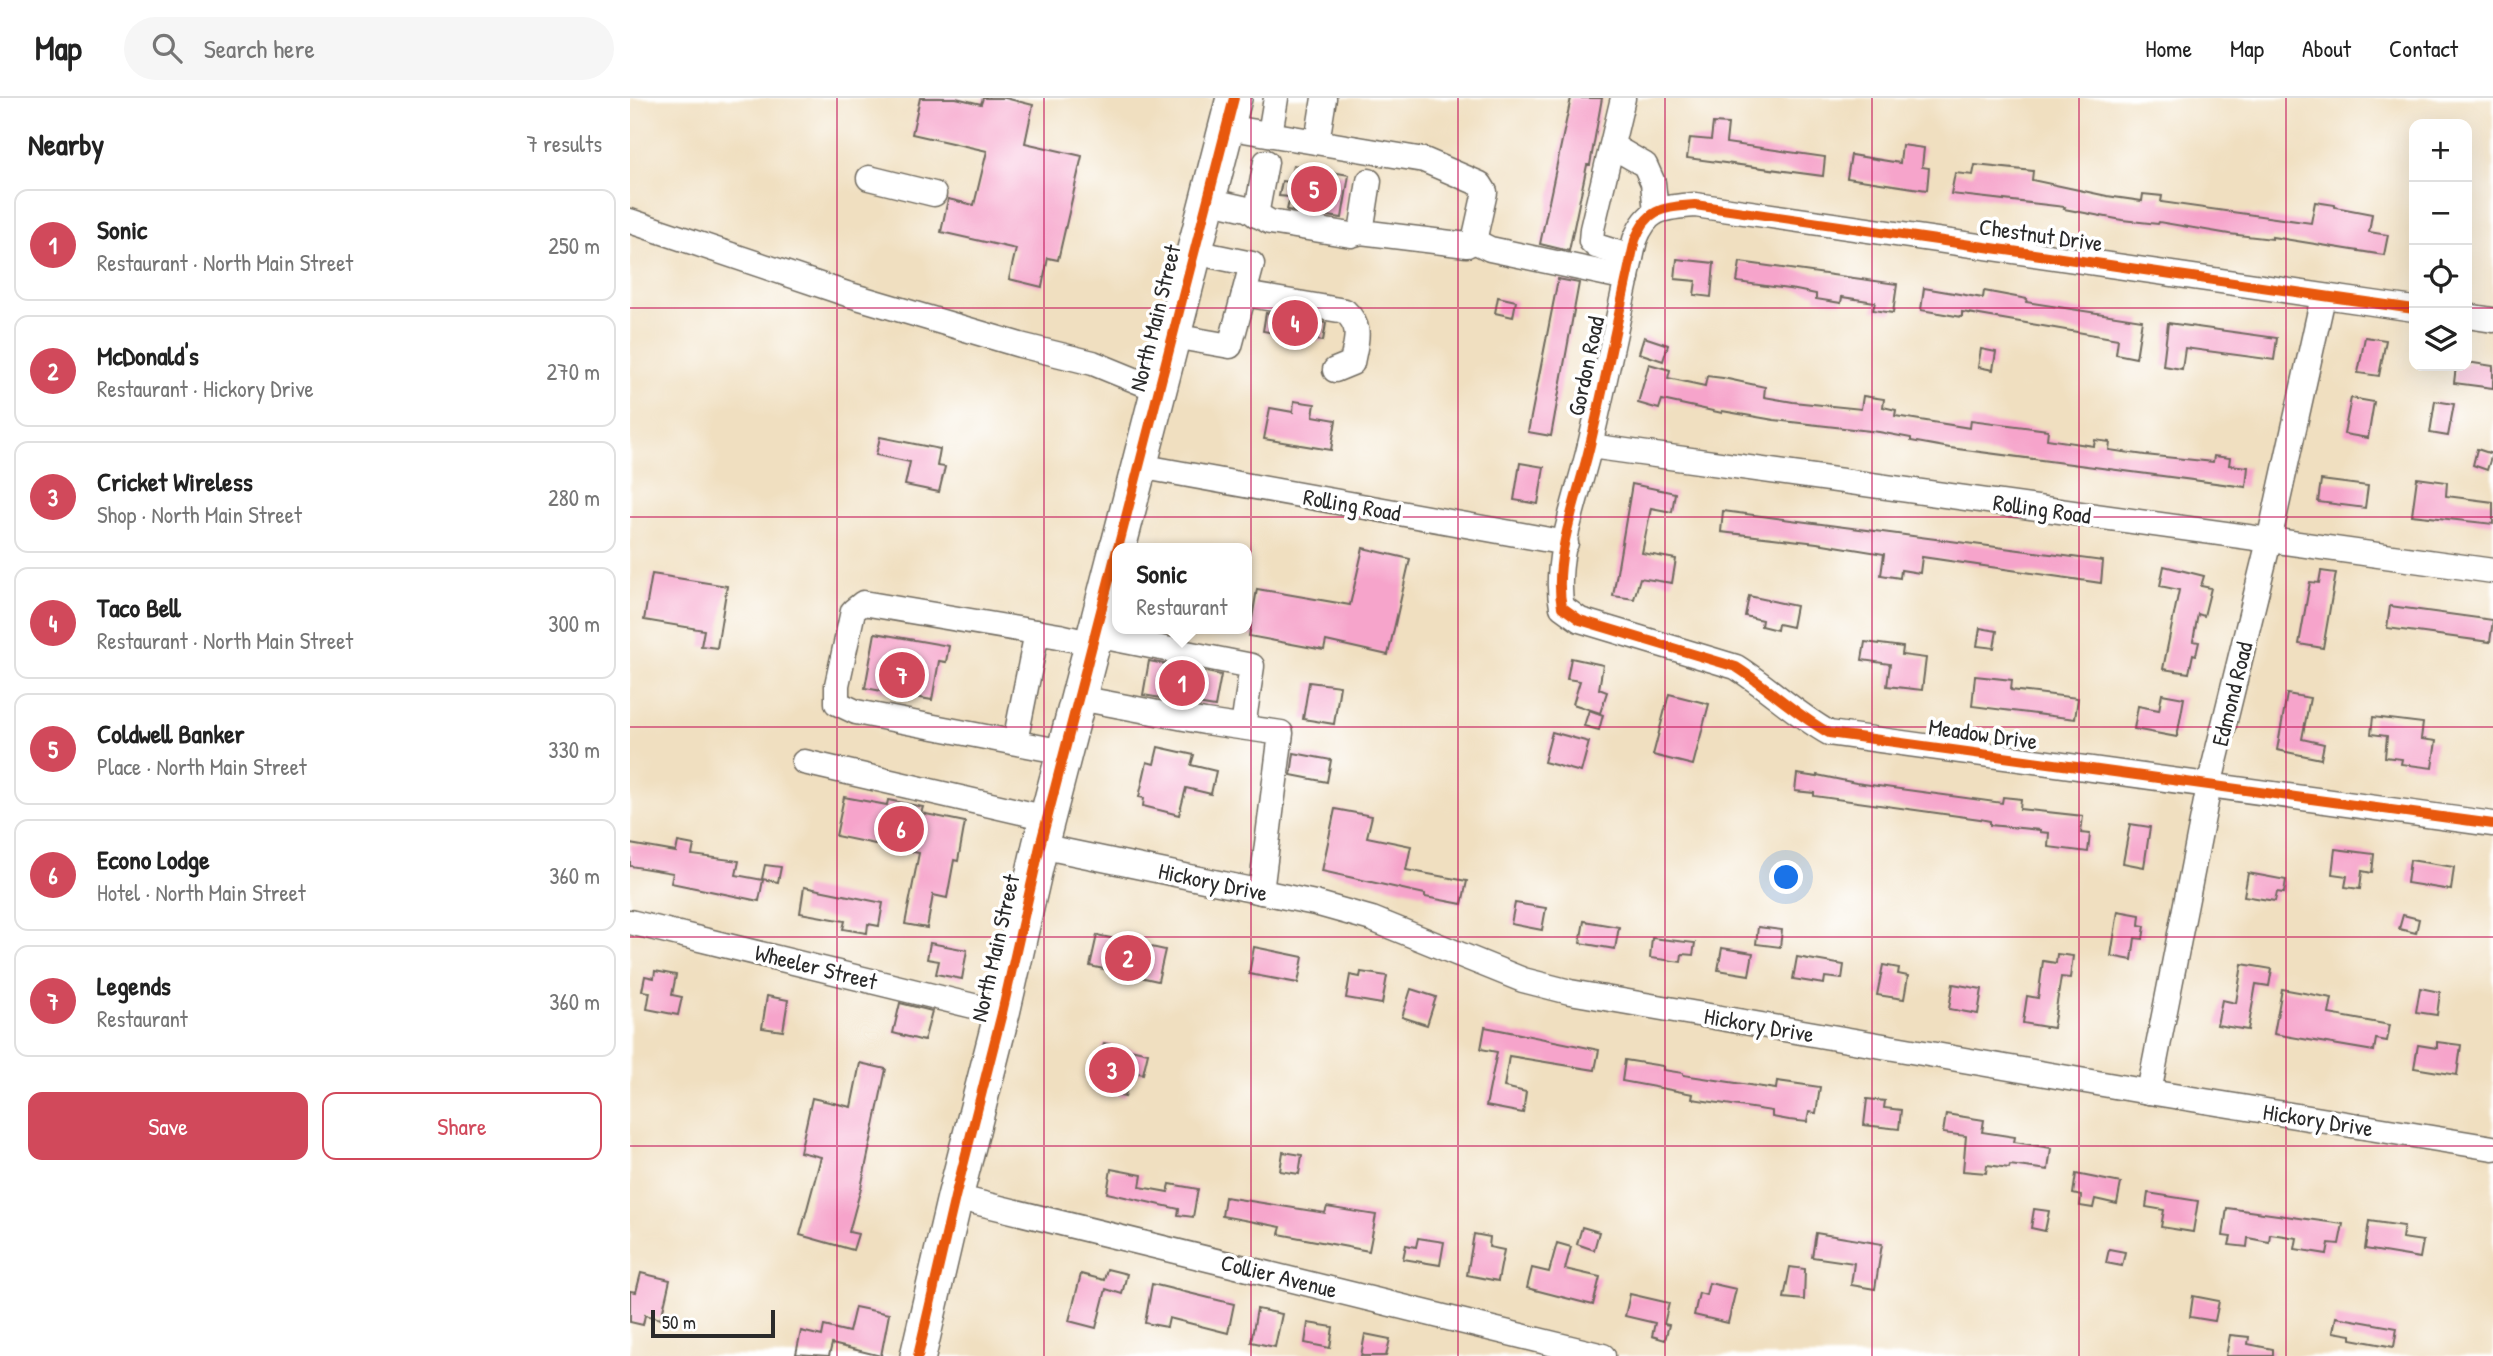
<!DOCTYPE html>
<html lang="en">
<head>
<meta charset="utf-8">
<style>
	:root { --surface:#fff; --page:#f6f6f6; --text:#222; --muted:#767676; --line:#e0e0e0; --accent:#d1495b }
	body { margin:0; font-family:"Patrick Hand",sans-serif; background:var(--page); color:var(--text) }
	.controls { position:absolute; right:21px; top:21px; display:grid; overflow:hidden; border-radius:14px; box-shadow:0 7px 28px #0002 }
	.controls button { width:63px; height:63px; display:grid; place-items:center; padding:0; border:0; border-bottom:2px solid var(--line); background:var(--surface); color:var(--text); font:35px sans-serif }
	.scale { position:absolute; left:21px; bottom:18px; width:124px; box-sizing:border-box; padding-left:7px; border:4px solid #2b2b2b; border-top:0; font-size:19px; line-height:24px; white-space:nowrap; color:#2b2b2b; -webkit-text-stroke:5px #fff; paint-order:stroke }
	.you { position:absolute; left:1157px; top:780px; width:24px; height:24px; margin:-18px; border:5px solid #fff; border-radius:50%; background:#1a73e8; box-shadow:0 0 0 10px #1a73e833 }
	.badge { display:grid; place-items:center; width:46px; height:46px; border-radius:50%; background:var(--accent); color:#fff; font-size:23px; font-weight:700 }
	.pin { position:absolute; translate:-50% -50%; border:4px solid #fff; box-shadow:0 2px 7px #0006 }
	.popup { position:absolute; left:482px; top:445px; width:140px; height:91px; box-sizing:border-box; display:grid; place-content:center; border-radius:14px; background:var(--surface); filter:drop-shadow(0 2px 5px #0005); font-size:23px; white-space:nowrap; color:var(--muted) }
	.popup b { font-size:26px; color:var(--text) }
	.popup::after { content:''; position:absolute; left:50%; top:100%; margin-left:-14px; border:14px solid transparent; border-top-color:var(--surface) }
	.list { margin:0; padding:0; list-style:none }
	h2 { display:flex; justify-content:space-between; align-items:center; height:91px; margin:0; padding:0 28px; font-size:30px }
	h2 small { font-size:23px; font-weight:400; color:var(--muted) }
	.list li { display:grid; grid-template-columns:46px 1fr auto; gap:21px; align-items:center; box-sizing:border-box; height:112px; margin:0 14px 14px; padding:0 14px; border:2px solid var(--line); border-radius:14px }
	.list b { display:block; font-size:26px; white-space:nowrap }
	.list p { margin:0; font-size:23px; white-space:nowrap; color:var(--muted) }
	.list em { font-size:23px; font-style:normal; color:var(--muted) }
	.actions { display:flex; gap:14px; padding:21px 28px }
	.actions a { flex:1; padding:16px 0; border:2px solid var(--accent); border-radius:14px; text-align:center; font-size:24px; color:var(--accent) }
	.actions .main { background:var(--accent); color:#fff }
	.icon { flex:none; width:38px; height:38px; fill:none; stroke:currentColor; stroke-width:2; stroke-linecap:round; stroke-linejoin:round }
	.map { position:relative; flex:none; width:1863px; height:1258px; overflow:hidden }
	header { display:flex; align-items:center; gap:42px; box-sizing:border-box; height:98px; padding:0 35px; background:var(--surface); border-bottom:2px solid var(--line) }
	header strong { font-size:33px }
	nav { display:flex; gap:38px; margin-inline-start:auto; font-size:24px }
	.search { width:490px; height:63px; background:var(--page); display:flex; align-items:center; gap:18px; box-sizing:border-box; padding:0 24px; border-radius:38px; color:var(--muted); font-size:26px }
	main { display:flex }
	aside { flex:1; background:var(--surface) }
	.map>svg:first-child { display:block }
	.building { fill:#f6a4cb }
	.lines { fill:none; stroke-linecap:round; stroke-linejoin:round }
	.minor-casing { stroke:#706a5f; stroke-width:27 }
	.highway-casing { stroke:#706a5f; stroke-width:38 }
	.minor { stroke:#fff; stroke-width:24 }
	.highway { stroke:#fff; stroke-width:35 }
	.cycleway-casing { stroke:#fff; stroke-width:15 }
	.cycleway { stroke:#e8590c; stroke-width:10 }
	.grid { fill:none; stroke:#c2185b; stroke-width:2; stroke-opacity:0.55 }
	.labels { text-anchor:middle; stroke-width:7; stroke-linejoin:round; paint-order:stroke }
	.street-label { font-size:23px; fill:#2b2b2b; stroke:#fff }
</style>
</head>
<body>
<header>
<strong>Map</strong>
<div class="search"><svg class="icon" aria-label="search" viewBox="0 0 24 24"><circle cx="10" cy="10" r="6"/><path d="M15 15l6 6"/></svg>Search here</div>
<nav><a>Home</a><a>Map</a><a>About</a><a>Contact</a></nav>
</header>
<main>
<aside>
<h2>Nearby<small>7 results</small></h2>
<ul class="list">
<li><span class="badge">1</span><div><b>Sonic</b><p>Restaurant · North Main Street</p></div><em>250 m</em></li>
<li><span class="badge">2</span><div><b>McDonald's</b><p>Restaurant · Hickory Drive</p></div><em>270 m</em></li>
<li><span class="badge">3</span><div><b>Cricket Wireless</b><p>Shop · North Main Street</p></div><em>280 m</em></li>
<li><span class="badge">4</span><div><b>Taco Bell</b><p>Restaurant · North Main Street</p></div><em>300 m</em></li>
<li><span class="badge">5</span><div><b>Coldwell Banker</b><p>Place · North Main Street</p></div><em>330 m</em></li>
<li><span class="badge">6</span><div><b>Econo Lodge</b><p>Hotel · North Main Street</p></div><em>360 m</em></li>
<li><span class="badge">7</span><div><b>Legends</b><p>Restaurant</p></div><em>360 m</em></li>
</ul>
<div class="actions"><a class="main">Save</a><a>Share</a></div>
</aside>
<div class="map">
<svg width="1863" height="1258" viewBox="0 0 1863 1258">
	<rect width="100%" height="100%" fill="#fff"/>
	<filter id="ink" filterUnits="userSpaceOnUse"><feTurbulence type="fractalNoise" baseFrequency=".0143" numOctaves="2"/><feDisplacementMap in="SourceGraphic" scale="14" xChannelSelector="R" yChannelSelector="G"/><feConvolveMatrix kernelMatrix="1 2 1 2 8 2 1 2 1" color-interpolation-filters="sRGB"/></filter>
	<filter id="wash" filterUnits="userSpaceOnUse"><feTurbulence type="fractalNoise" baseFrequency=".00686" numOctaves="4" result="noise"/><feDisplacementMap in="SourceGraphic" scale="28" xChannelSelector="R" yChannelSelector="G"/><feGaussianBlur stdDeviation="1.57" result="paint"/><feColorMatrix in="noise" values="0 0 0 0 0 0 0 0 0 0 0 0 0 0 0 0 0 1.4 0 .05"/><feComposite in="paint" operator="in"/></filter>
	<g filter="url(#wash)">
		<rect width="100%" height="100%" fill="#f0dfc0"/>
		<g id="blocks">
			<g class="building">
				<polygon points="290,0 326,0 351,6 353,0 375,0 403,7 395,45 452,58 428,162 418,160 412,189 379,181 386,151 311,134 318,101 344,107 357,53 282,36"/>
				<polygon points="941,0 972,0 960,67 957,67 939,153 910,146"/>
				<polygon points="1083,25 1098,26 1096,45 1195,59 1193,78 1057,60 1060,40 1081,42"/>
				<polygon points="1272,47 1294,50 1292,69 1299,70 1297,92 1217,80 1221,57 1270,65"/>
				<polygon points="663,67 719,77 712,120 657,112 660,99 649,98 652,83 660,84"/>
				<polygon points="1345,67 1403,73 1402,82 1477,98 1512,103 1513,96 1532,98 1531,104 1681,125 1685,104 1705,107 1705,109 1742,116 1739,134 1758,137 1754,157 1642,139 1642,141 1599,136 1529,124 1528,126 1492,122 1434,111 1435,109 1321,96 1325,75 1343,77"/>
				<polygon points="1047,161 1084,165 1081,199 1064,197 1066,183 1045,181"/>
				<polygon points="1110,164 1267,186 1263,215 1243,212 1245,204 1212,199 1211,205 1186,201 1186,196 1166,192 1107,184"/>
				<polygon points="928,181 949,185 921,338 898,334"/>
				<polygon points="1294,190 1353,200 1354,193 1397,201 1396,204 1512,222 1506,260 1486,256 1488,241 1332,214 1332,219 1291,212"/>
				<polygon points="868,199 886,203 883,219 865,215"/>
				<polygon points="636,215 696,225 693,243 633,233"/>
				<polygon points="1538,225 1647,240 1644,262 1555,250 1552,271 1533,268"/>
				<polygon points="1014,239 1038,247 1033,263 1009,255"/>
				<polygon points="1735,239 1756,242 1749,278 1728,275"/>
				<polygon points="1351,251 1366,254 1363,272 1348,269"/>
				<polygon points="1837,264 1863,268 1863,290 1824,285 1826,268 1837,268"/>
				<polygon points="1019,266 1040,272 1038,280 1075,288 1077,278 1093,280 1135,289 1134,299 1163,304 1231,311 1233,298 1254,301 1253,309 1266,312 1265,318 1340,330 1341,322 1418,332 1417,341 1464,348 1465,342 1480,344 1479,352 1515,357 1583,364 1584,358 1600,360 1599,367 1618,369 1616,389 1320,350 1281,343 1281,340 1249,334 1144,322 1092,313 1092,315 1032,302 1029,311 1008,305"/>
				<polygon points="1721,300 1744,304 1738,340 1714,336"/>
				<polygon points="664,303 685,306 683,318 706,322 701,352 634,341 640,310 663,314"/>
				<polygon points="1805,303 1824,306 1818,338 1800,335"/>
				<polygon points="250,339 310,351 307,368 315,369 309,394 275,387 280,364 246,357"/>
				<polygon points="1847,351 1862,356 1857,372 1843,367"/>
				<polygon points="890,365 914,369 908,406 884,402"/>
				<polygon points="1787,380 1817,384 1816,398 1863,404 1863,426 1782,417"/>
				<polygon points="1691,382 1738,388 1735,410 1688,404"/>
				<polygon points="1002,386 1045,395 1042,414 1021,410 1012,455 1046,461 1042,485 1010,480 1004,501 983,498"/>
				<polygon points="1093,413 1473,463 1471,485 1292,459 1290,475 1271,472 1270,480 1251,477 1254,456 1187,445 1091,434"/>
				<polygon points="733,450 780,461 758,557 696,543 694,552 619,538 627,491 720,507"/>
				<polygon points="1534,468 1574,478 1571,488 1581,490 1574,518 1568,516 1563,543 1569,544 1566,557 1563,556 1559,575 1533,571 1549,492 1530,488"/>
				<polygon points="1691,473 1706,475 1693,550 1669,546 1680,484 1689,485"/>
				<polygon points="22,476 97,488 87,550 71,548 74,532 14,522"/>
				<polygon points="1119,498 1166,508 1162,529 1148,526 1147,532 1131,528 1132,522 1115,518"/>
				<polygon points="1760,508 1863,522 1860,544 1757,530"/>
				<polygon points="1350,530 1367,533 1364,550 1347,548"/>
				<polygon points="245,535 319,548 316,564 309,563 302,602 235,590"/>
				<polygon points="1235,544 1273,549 1272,557 1296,560 1292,592 1257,588 1260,566 1232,562"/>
				<polygon points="941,560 973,567 969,591 977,594 970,615 943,606 950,583 937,581"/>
				<polygon points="519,563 591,577 585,609 513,597"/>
				<polygon points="1345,578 1382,582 1381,592 1448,600 1445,621 1342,608"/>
				<polygon points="679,584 710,588 704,626 673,621"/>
				<polygon points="1039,596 1079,606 1063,667 1023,657"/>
				<polygon points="1532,596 1554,600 1547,639 1504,631 1508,608 1529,612"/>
				<polygon points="1657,596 1680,600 1672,641 1694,646 1691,661 1647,652"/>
				<polygon points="959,612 973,617 969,632 954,628"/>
				<polygon points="1743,619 1793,625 1791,641 1806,643 1802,670 1771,666 1772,661 1755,659 1757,638 1741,636"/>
				<polygon points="922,634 959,644 951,674 914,664"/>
				<polygon points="528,649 564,657 561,667 586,673 581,696 556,690 549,717 513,708 514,700 509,699 517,664 524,666"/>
				<polygon points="664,655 701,662 697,684 661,677"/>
				<polygon points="1167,676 1187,679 1187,677 1226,685 1372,705 1373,699 1391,701 1390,711 1453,718 1451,735 1460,736 1458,754 1418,749 1419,735 1410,734 1410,732 1360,727 1360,723 1350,721 1184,698 1184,695 1165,693"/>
				<polygon points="214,699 257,707 258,702 293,709 291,715 335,724 328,763 324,762 317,800 303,797 297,830 275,826 289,755 206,738"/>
				<polygon points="705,711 742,718 737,739 781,748 776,772 837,783 832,806 795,799 795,796 692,773"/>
				<polygon points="1500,726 1520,729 1514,769 1493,765"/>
				<polygon points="48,744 64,747 62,757 109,763 106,777 133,782 129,803 41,785 43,775 0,768 0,746 46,754"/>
				<polygon points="1705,751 1744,756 1742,775 1732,773 1730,791 1715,789 1717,778 1702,776"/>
				<polygon points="1780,762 1824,769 1821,792 1777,785"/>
				<polygon points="135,767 151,769 148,784 132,781"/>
				<polygon points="1618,775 1656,782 1654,795 1647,794 1645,803 1614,798"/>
				<polygon points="174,789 253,805 249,828 238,826 237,835 213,831 215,823 170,815"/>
				<polygon points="885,805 916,810 912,832 881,826"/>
				<polygon points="1488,813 1510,817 1509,827 1515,828 1513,841 1505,840 1502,862 1481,858"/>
				<polygon points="1773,817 1789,821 1786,835 1769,831"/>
				<polygon points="954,823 989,829 985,851 950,845"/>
				<polygon points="1128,829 1152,832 1150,849 1126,846"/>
				<polygon points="467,837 535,852 528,883 460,868"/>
				<polygon points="1022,840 1065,845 1063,857 1052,856 1051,864 1020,860"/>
				<polygon points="300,845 337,852 332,881 306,876 309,863 297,861"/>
				<polygon points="624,849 673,859 668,885 619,876"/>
				<polygon points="1092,850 1123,855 1119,877 1088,872"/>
				<polygon points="1427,856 1443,858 1440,880 1431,879 1423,930 1393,925 1397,898 1408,900 1413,863 1426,865"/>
				<polygon points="1167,859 1214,867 1212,881 1195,879 1194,886 1163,881"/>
				<polygon points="1612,866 1642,871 1639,888 1626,886 1618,932 1587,927 1592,902 1606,905"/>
				<polygon points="1253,867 1269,870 1268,876 1278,878 1274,901 1247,897"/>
				<polygon points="25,873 46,877 42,897 52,899 48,917 17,911 20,894 12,893 15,878 24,880"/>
				<polygon points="731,874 757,878 752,906 716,900 720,877 730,879"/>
				<polygon points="1323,886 1352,891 1348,916 1319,911"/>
				<polygon points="1790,890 1810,894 1807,917 1786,914"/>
				<polygon points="781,891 806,899 797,927 772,919"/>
				<polygon points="1652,891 1702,900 1699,916 1760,927 1757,943 1746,941 1744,953 1644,936"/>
				<polygon points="137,898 158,902 153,933 132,930"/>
				<polygon points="270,905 302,913 294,943 263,935"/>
				<polygon points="855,929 969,952 965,972 879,958 874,989 896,994 893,1015 856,1008 867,954 851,951"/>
				<polygon points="1807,944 1831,947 1827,977 1784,970 1788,947 1807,950"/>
				<polygon points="474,945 518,955 513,976 500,973 495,999 463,992"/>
				<polygon points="995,962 1033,968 1033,972 1053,975 1053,977 1146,991 1147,983 1190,989 1186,1015 1179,1014 1177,1024 1159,1022 1142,1019 1142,1013 1062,1001 1063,996 992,983"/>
				<polygon points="230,965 256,971 231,1090 219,1134 228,1136 223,1152 170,1137 191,1059 170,1054 182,1000 221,1009"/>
				<polygon points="1237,1001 1255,1003 1254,1010 1271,1012 1269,1031 1234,1027"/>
				<polygon points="1316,1016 1354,1022 1352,1034 1385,1039 1384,1044 1421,1050 1418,1072 1380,1067 1379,1070 1357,1067 1356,1075 1333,1073 1336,1038 1313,1035"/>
				<polygon points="653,1054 672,1057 669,1076 650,1073"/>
				<polygon points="481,1071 512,1077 510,1089 538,1094 540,1086 568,1091 563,1119 548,1117 549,1111 477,1095"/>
				<polygon points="1446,1076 1491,1085 1487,1106 1465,1101 1463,1110 1450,1108 1451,1098 1443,1096"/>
				<polygon points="1518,1095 1568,1103 1563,1134 1531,1129 1534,1112 1516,1109"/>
				<polygon points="595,1099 695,1115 697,1109 746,1117 739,1153 649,1136 651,1129 592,1118"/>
				<polygon points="1597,1110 1713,1126 1709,1146 1699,1145 1697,1156 1665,1151 1667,1140 1640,1136 1639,1144 1618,1140 1617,1149 1599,1147 1601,1139 1593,1138"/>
				<polygon points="1404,1111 1419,1113 1415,1133 1401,1130"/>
				<polygon points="1739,1123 1774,1128 1772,1140 1793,1143 1790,1160 1735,1151"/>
				<polygon points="952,1129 969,1134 964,1152 947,1146"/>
				<polygon points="1186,1135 1252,1146 1245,1191 1221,1187 1224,1165 1182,1159"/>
				<polygon points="844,1136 860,1139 859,1149 874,1152 868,1183 837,1177"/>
				<polygon points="788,1140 814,1144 810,1167 773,1161 776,1147 786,1149"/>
				<polygon points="927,1145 941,1149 935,1171 970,1179 963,1207 897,1190 902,1170 919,1174"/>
				<polygon points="1479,1151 1495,1154 1492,1168 1476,1165"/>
				<polygon points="1160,1169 1175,1171 1174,1202 1154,1200"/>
				<polygon points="477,1171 497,1176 492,1196 476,1191 466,1230 439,1223 451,1176 474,1182"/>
				<polygon points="11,1175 40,1182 31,1221 15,1217 13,1227 0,1224 0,1193 6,1194"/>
				<polygon points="1079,1185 1106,1191 1098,1225 1064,1217 1069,1195 1076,1197"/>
				<polygon points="522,1186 604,1206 598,1235 539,1220 537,1229 515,1225"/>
				<polygon points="1000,1196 1039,1205 1034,1226 1039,1227 1035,1242 1022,1238 1025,1225 995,1218"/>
				<polygon points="1563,1198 1589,1203 1585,1223 1560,1219"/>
				<polygon points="225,1209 259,1216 251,1258 202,1246 199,1258 166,1256 171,1233 192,1238 194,1228 219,1234"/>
				<polygon points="627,1211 652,1216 645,1249 621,1244"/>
				<polygon points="1706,1219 1767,1230 1764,1249 1721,1241 1721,1237 1703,1234"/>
				<polygon points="678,1225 703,1229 700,1250 675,1245"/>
				<polygon points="735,1236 760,1241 756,1258 731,1258"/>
				<polygon points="1600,1237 1619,1239 1618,1246 1643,1251 1643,1258 1596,1258"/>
			</g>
		</g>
	</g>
	<g filter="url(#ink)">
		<use href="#blocks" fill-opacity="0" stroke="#706a5f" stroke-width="2"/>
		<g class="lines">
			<g class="minor-casing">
				<g id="minor">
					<polyline points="993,0 962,131 961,143 966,148 1001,159"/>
					<polyline points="640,36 646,0"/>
					<polyline points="687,44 694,0"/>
					<polyline points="982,48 1015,67 1023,85 1026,114"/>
					<polyline points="239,80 304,96"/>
					<polyline points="577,102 617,111 640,124 721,137 731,134 837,147 844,143 855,94 850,86 794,62 596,29"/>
					<polyline points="626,117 636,64"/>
					<polyline points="0,123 217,196 390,247 463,265 529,292"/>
					<polyline points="731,134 739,83"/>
					<polyline points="844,143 860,151 997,180"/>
					<path d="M614 196 715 213C733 230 726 242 722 265L705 272"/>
					<path d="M1784 211 1065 107C1033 110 1018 109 1005 142 990 210 976 279 960 347 949 395 922 461 932 509L950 522 1106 569C1138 589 1165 616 1199 635L1863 726"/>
					<polyline points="1837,218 1863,222"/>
					<polyline points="543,238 600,248 622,166 564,154"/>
					<polyline points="960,348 1863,473"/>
					<polyline points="509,368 936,445"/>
					<polyline points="465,537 622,568 613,629"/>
					<polyline points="449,600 575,624 651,635 631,794"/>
					<polyline points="385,644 407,534"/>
					<polyline points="434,654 226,614 207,605 207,587 223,513 233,505 429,538 463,546"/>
					<polyline points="174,664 417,720"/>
					<polyline points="410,748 685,805 742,821 893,882 940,894 1519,994 1863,1050"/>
					<polyline points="0,824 372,915"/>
					<polyline points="1519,994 1579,688 1639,443 1693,199"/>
					<polyline points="325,1099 973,1258"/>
				</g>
			</g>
			<g class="highway-casing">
				<g id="highway">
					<polyline points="488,450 604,0"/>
					<polyline points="288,1258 325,1099 372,915 410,748 487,451"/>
				</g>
			</g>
			<use href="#minor" class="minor"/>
			<use href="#highway" class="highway"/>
			<g class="cycleway-casing">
				<g id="cycleway">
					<path d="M1784 211 1065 107C1033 110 1018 109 1005 142 990 210 976 279 960 347 949 395 922 461 932 509L950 522 1106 569C1138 589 1165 616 1199 635L1863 726"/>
					<polyline points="488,450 604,0"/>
					<polyline points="288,1258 325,1099 372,915 410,748 487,451"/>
				</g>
			</g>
			<use href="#cycleway" class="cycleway"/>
		</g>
	</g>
	<path class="grid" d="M207 0V1258M414 0V1258M621 0V1258M828 0V1258M1035 0V1258M1242 0V1258M1449 0V1258M1656 0V1258M0 210H1784M1837 210H1863M0 419H1863M0 629H1863M0 839H1863M0 1048H1863"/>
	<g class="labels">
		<g class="street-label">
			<text transform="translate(1411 137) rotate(8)" y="8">Chestnut Drive</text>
			<text transform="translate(525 220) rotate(-76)" y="8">North Main Street</text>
			<text transform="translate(956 268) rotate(-78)" y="8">Gordon Road</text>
			<text transform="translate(722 407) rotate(10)" y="8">Rolling Road</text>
			<text transform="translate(1412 411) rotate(8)" y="8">Rolling Road</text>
			<text transform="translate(1602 596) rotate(-76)" y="8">Edmond Road</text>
			<text transform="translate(1353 636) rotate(8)" y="8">Meadow Drive</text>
			<text transform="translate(583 784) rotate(12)" y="8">Hickory Drive</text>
			<text transform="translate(365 850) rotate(-77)" y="8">North Main Street</text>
			<text transform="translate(186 869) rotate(14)" y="8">Wheeler Street</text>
			<text transform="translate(1129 927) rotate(10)" y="8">Hickory Drive</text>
			<text transform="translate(1688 1022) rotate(9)" y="8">Hickory Drive</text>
			<text transform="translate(649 1178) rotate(14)" y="8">Collier Avenue</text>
		</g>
	</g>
</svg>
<div class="controls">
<button>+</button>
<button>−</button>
<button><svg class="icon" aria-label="locate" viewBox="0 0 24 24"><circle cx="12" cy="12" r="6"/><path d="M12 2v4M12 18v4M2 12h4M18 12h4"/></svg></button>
<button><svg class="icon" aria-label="layers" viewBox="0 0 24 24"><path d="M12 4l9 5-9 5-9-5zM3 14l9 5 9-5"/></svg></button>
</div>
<div class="scale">50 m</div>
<div class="you"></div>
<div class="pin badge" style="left:552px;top:585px">1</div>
<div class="popup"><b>Sonic</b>Restaurant</div>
<div class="pin badge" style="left:498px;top:860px">2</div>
<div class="pin badge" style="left:482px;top:972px">3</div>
<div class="pin badge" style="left:665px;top:225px">4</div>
<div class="pin badge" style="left:684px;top:91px">5</div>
<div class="pin badge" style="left:271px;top:731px">6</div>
<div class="pin badge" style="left:272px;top:577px">7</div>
</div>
</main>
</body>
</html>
